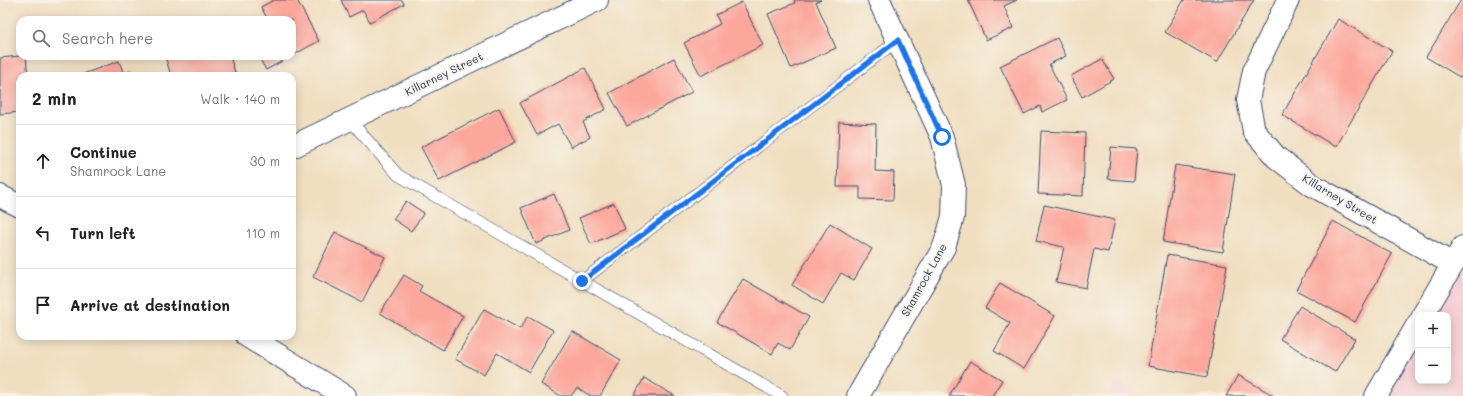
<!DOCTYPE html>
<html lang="en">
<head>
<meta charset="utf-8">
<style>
	:root { --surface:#fff; --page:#f2f2f2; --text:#222; --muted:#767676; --line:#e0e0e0 }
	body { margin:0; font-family:Mali,sans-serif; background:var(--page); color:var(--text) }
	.controls { position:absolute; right:12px; bottom:12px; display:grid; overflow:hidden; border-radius:8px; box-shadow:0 2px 10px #0003 }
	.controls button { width:36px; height:36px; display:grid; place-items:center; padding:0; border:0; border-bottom:1px solid var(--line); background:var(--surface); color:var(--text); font:20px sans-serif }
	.stop { position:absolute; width:12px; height:12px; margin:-9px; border:3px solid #1a73e8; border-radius:50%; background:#fff }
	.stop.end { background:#1a73e8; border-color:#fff; box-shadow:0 1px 4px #0008 }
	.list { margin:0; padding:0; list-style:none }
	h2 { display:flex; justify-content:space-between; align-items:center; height:52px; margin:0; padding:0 16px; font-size:17px }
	h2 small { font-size:13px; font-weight:400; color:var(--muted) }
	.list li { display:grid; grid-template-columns:26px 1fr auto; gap:12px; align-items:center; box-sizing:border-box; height:72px; padding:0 16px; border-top:1px solid var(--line) }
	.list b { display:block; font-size:15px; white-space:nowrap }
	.list p { margin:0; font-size:13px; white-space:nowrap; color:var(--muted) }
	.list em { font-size:13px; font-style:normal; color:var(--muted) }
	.icon { flex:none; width:22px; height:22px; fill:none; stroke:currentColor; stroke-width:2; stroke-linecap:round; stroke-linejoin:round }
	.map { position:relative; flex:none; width:1463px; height:396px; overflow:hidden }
	.search { position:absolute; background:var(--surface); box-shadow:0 2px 10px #0003; left:16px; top:16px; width:280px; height:44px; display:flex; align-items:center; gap:10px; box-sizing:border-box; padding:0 14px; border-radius:12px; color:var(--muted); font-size:15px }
	.panel { position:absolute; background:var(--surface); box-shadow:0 2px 10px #0003; left:16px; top:72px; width:280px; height:268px; border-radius:12px }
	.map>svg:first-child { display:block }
	.built { fill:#f6cfd6 }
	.building { fill:#fca79c }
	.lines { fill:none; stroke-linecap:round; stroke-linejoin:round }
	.service-casing { stroke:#3b496d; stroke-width:12 }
	.minor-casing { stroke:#3b496d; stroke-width:24 }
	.secondary-casing { stroke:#3b496d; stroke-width:24 }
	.service { stroke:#fff; stroke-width:11 }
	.minor { stroke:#fff; stroke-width:22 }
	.secondary { stroke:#fff; stroke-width:22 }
	.route { stroke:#1a73e8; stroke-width:5 }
	.labels { text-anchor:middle; stroke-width:4; stroke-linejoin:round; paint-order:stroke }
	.street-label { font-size:11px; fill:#1b2f5e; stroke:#f7f3e8 }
</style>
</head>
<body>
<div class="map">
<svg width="1463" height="396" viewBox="0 0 1463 396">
	<rect width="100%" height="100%" fill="#f7f3e8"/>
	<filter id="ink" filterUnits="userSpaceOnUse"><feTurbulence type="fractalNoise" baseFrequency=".025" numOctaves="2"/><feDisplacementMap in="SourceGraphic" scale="8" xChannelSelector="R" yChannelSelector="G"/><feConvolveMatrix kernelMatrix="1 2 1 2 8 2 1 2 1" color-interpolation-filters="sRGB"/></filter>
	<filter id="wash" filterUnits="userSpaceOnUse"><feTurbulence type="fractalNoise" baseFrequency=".012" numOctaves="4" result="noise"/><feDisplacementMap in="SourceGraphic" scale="16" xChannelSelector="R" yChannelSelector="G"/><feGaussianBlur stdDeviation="0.9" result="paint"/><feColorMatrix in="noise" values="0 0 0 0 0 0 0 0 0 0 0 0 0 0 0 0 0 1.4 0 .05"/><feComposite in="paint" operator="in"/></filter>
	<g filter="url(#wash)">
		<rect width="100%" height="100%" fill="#f0dec0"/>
		<g class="built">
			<polygon points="1463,246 1463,396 1376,396 1418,324 1418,381 1448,381 1448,315 1423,315"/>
			<polygon points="1116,380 1142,396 1106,396"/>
		</g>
		<g id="blocks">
			<g class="building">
				<polygon points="274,0 297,0 319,41 266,70 258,56 292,56 292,20 268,20 261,7"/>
				<polygon points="341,0 402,0 404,4 370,22 363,10 349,17"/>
				<polygon points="794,0 821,0 816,2 836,48 791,68 768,14 795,3"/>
				<polygon points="968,0 1017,0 1004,6 1013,28 986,40"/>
				<polygon points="1184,0 1254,0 1217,62 1165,32"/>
				<polygon points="1461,0 1463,0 1463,79 1426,57"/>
				<polygon points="742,2 763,45 701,76 684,43 720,24 716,15"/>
				<polygon points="1338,19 1392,51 1336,147 1282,115"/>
				<polygon points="1057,38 1066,56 1049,64 1067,100 1042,112 1040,106 1024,114 1000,66"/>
				<polygon points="20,56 26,56 28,76 20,76 20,112 0,114 0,58"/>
				<polygon points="176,56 230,56 236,76 171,76 166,59"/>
				<polygon points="674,58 692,92 627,126 609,93"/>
				<polygon points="1102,59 1114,79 1082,97 1071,76"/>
				<polygon points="119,61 124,74 132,71 134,76 83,76 83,74"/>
				<polygon points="585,68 606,109 583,122 590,137 571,147 558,124 537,135 520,103"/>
				<polygon points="499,108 516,142 439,181 421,147"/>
				<polygon points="839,122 876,124 875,171 894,172 893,200 860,199 860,187 837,187"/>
				<polygon points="1041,131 1085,133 1083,196 1038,194"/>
				<polygon points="1111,147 1137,149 1134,181 1108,179"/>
				<polygon points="1175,165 1235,174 1223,252 1163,242"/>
				<polygon points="554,194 569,230 536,244 521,208"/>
				<polygon points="406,201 424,213 411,231 393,219"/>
				<polygon points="614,203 625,229 591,244 579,218"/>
				<polygon points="1044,205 1115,220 1108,252 1094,249 1086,288 1056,282 1064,247 1036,241"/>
				<polygon points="1333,221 1392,254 1355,322 1296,290"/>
				<polygon points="830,223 872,249 854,280 841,273 823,304 792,285"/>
				<polygon points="335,232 385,257 362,302 313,277"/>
				<polygon points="1167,255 1227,265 1207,377 1148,366"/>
				<polygon points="404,275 422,286 419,291 463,316 443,350 380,313"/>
				<polygon points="743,279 809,317 790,350 778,343 772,354 717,322"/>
				<polygon points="1000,283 1055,316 1024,369 994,351 1010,323 985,308"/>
				<polygon points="1300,306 1355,339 1335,372 1280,339"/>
				<polygon points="484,309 520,329 528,316 553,330 529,372 497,353 484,375 455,359"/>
				<polygon points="572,331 621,360 600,396 591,396 577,388 571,396 561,396 541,384"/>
				<polygon points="970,361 1002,380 992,396 949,396"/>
				<polygon points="1238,375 1274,396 1226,396"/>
				<polygon points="644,378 675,396 634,396"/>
			</g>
		</g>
	</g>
	<g filter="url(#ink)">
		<use href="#blocks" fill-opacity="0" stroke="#3b496d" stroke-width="1"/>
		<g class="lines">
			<g class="service-casing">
				<g id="service">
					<polyline points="349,119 398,175 782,396"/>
					<polyline points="582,281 898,40"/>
				</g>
			</g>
			<g class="minor-casing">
				<g id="minor">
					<polyline points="1288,0 1254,71 1248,100 1254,131 1276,157 1312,185 1453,264"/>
					<polyline points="292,147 597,0"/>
					<polyline points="0,196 20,206"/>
					<polyline points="247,336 345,396"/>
					<polyline points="858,396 944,247 953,217 954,185 942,137 879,0"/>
				</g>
			</g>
			<g class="secondary-casing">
				<g id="secondary">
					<polyline points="1423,315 1463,247"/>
					<polyline points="1376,396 1418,324"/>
				</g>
			</g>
			<use href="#service" class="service"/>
			<use href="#minor" class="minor"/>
			<use href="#secondary" class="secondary"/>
		</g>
	</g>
	<g class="lines" filter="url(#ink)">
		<polyline class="route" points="582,281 898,40 942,137"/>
	</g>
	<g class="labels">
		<g class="street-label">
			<text transform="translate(444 74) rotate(-26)" y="4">Killarney Street</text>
			<text transform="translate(1340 199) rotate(31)" y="4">Killarney Street</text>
			<text transform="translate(924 280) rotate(-61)" y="4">Shamrock Lane</text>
		</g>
	</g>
</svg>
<div class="controls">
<button>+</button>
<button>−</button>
</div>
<div class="stop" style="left:942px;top:137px"></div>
<div class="stop end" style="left:582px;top:281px"></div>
<div class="search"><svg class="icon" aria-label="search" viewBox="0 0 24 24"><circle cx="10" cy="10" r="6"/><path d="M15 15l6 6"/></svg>Search here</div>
<section class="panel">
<h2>2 min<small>Walk · 140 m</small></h2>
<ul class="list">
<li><svg class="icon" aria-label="ahead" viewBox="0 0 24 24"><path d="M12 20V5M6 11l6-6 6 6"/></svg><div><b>Continue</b><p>Shamrock Lane</p></div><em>30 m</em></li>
<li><svg class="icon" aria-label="left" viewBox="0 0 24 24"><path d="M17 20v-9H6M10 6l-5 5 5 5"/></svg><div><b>Turn left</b></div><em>110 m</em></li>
<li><svg class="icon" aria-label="arrive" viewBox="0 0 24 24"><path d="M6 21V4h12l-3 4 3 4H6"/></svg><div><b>Arrive at destination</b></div></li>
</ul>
</section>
</div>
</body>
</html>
